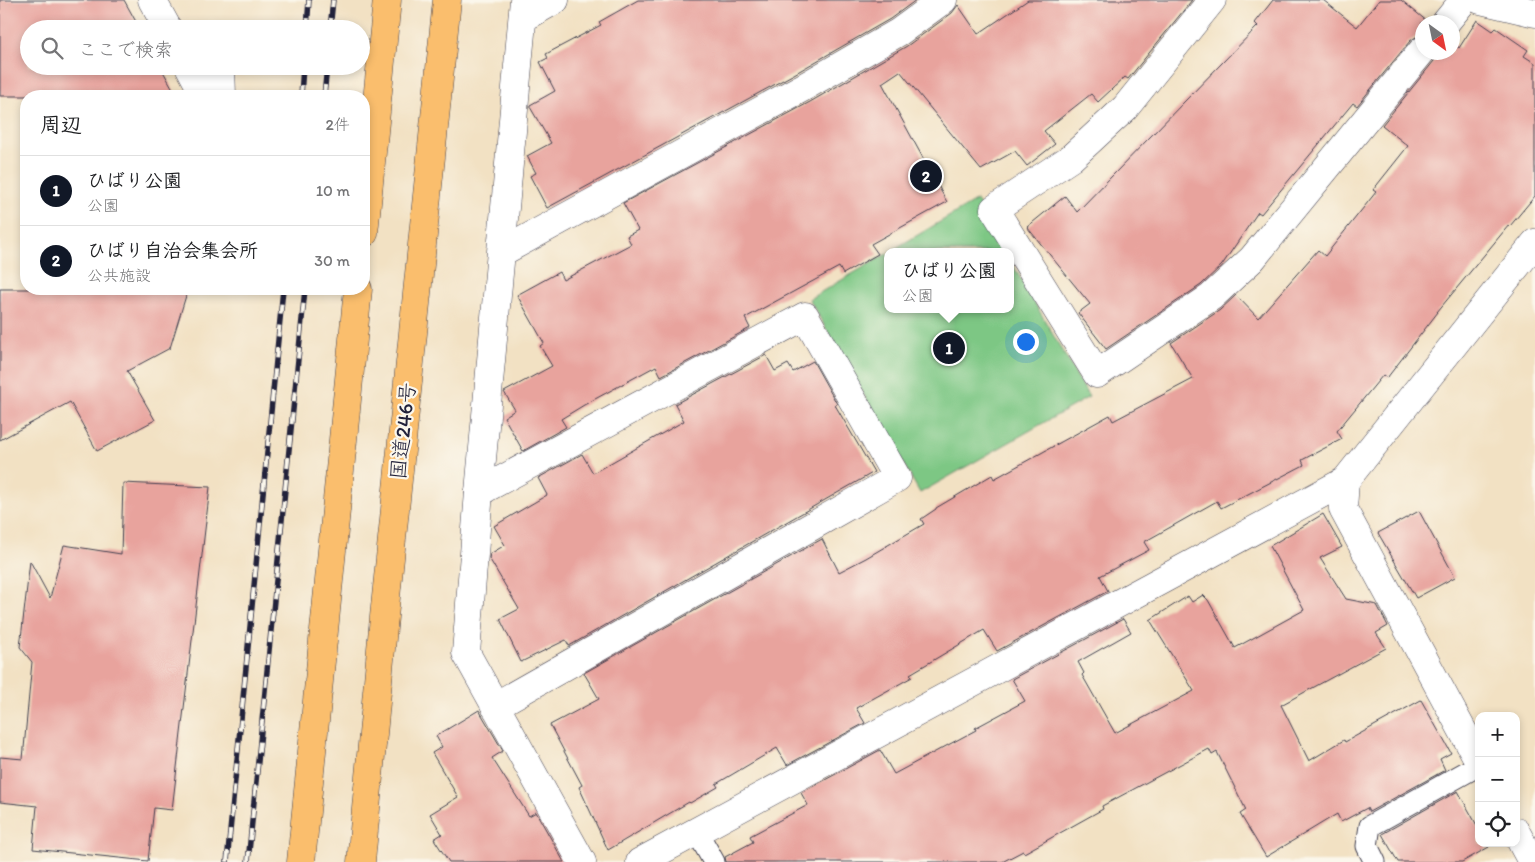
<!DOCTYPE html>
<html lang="ja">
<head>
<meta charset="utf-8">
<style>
	:root { --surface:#fff; --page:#f2f2f2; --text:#202124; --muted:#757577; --line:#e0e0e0; --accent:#111827 }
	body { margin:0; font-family:Itim,"Klee One",sans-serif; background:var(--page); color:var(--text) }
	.controls { position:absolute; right:15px; bottom:15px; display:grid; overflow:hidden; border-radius:10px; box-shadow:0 2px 8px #0003 }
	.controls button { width:45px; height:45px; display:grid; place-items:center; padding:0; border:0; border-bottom:1px solid var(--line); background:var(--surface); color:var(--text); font:25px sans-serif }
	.compass { position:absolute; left:1415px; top:15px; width:45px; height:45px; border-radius:50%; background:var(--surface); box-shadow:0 2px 8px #0003; rotate:147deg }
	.you { position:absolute; left:1025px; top:341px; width:18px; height:18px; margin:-12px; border:4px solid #fff; border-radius:50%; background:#1a73e8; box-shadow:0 0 0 8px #1a73e833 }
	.badge { display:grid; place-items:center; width:32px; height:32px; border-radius:50%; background:var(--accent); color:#fff; font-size:16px; font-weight:700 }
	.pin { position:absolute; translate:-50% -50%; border:2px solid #fff; box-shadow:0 1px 5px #0006 }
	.popup { position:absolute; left:884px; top:248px; width:130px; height:65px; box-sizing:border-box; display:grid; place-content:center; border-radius:10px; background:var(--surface); filter:drop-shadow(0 1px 4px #0005); font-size:16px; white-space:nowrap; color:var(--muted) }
	.popup b { font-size:19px; color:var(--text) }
	.popup::after { content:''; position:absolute; left:50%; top:100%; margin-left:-10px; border:10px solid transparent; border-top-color:var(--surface) }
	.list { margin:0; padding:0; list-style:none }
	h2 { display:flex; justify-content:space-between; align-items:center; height:65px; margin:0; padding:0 20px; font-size:21px }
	h2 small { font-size:16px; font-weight:400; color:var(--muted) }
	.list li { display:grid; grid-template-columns:32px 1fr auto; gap:15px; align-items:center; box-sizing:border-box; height:70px; padding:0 20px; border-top:1px solid var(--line) }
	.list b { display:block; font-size:19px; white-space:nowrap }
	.list p { margin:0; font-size:16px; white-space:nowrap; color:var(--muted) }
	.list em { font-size:16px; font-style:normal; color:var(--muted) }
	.icon { flex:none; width:28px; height:28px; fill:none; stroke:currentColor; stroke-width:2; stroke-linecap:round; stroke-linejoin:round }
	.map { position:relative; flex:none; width:1535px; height:862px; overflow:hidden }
	.search { position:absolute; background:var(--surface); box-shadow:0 2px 8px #0003; left:20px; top:20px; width:350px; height:55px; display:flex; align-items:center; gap:12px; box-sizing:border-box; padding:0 18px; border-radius:28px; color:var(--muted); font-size:19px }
	.panel { position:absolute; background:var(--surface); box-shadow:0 2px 8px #0003; left:20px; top:90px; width:350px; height:205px; border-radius:20px }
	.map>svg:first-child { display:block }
	.green { fill:#7dc784; stroke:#507460 }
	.building { fill:#e8a39d }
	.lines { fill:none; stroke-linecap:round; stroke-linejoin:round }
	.lane-casing { stroke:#413f4f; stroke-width:23 }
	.street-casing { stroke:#413f4f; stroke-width:29 }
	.highway-casing { stroke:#413f4f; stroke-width:29 }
	.lane { stroke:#fff; stroke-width:21 }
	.street { stroke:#fff; stroke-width:28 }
	.highway { stroke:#fabe6d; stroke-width:28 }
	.rail-casing { stroke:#22223b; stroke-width:5.5 }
	.rail { stroke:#fbf7ec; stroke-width:4; stroke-dasharray:11; stroke-linecap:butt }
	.labels { text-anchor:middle; stroke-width:4.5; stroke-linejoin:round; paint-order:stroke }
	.street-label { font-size:21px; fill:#22223b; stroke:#fbf7ec }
</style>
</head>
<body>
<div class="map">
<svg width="1535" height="862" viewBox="0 0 1535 862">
	<rect width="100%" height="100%" fill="#fbf7ec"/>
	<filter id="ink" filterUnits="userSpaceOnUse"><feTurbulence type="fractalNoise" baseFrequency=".02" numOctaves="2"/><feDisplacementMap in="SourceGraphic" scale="10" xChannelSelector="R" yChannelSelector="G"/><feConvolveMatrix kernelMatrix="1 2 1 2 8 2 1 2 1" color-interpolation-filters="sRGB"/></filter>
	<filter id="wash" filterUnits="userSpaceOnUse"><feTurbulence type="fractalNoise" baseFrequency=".0096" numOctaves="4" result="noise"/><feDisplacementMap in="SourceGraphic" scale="20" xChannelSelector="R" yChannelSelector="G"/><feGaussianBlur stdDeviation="1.12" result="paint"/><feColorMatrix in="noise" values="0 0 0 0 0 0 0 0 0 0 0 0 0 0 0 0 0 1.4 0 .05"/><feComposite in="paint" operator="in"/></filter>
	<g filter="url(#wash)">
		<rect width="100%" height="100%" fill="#f2e1c3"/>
		<g class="green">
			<polygon points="977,200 1006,252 889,252"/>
			<polygon points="888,253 888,309 1010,309 1010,260 1089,397 920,493 809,299"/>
		</g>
		<g id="blocks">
			<g class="building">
				<polygon points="0,0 124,0 140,29 29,29 29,66 160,66 177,96 0,96"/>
				<polygon points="638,0 916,0 890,19 794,74 547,208 530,176 536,173 527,156 551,143 530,107 530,105 555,91 540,62 548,58 546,54 601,25 599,22"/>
				<polygon points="1028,0 1192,0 1128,79 1125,77 1098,102 1091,94 1044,131 1055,144 1027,166 1015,151 981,170 900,71 882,83 947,202 871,244 878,254 843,274 839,267 745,318 750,328 661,376 656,366 584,405 561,419 566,427 523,451 504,417 515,410 504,392 552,366 540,346 544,343 517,295 559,272 563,280 631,244 627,236 638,230 623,203 810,102 907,46 952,13 958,5 978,34"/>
				<polygon points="1273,0 1323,0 1357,27 1379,0 1401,0 1428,22 1422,22 1422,36 1416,37 1410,41 1357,106 1353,103 1261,214 1258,212 1222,265 1201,285 1106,349 1078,313 1090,304 1027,227 1065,196 1077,212 1258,26 1255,23"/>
				<polygon points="1477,20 1493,31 1496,28 1528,50 1524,56 1535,63 1535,196 1510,226 1509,225 1437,312 1438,312 1387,378 1383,375 1337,431 1342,439 1302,460 1304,465 1221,508 1217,501 1144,542 1149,550 1100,576 1108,591 997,651 984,630 910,674 912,677 856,708 865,723 787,765 777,748 716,784 718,787 690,803 689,802 608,850 579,787 582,785 550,725 599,699 584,673 822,539 839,572 866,558 924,524 921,519 936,509 936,508 992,475 994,479 1110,415 1113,421 1193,379 1171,343 1220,310 1236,295 1258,318 1318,250 1325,256 1376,192 1373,190 1408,146 1382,125 1434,61 1437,52 1452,52 1452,42 1459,48"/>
				<polygon points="0,289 188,289 170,348 127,371 155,420 97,451 70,402 0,440"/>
				<polygon points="766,355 775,371 788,364 793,372 813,361 837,404 835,405 874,472 569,646 566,640 521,662 500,619 519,609 489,558 490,554 505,545 494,526 547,495 538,478 582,454 593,473 684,421 675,404"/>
				<polygon points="123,483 210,487 172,810 154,808 148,861 33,849 37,806 0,802 0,757 23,759 32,662 20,647 30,561 50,598 64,545 121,554"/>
				<polygon points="1419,511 1455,577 1416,598 1378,533"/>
				<polygon points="1323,514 1342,547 1320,558 1346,599 1377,605 1388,626 1376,633 1386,648 1281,705 1309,761 1344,740 1345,742 1421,700 1451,753 1440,759 1445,770 1369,812 1367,808 1341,822 1337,814 1266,857 1240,814 1246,810 1217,752 1212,755 1209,749 1102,806 1103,809 1024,853 1023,851 1002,862 726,862 725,857 753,842 750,836 808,805 801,793 880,750 894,774 976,730 975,728 1025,701 1012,679 1123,619 1131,632 1078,662 1084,673 1082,675 1115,733 1194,691 1150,620 1188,596 1192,602 1203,595 1208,600 1235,648 1304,610 1270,546"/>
				<polygon points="479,710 503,751 492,758 529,816 536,812 564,862 449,862 434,839 442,834 430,814 458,797 432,753 442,747 436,736"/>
				<polygon points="1458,791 1479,829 1479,843 1487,843 1489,847 1462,862 1398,862 1382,834"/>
			</g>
		</g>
	</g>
	<g filter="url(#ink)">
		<use href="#blocks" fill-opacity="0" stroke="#413f4f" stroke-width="1"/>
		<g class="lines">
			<g class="lane-casing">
				<g id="lane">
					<polyline points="697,832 714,862"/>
					<polyline points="1375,862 1367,846 1370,826 1479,765"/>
				</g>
			</g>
			<g class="street-casing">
				<g id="street">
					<polyline points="152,0 168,29"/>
					<polyline points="524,0 479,492 466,653 582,862"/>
					<polyline points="1212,0 1125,108 1071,158 994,209 1097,374 1211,297 1252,259 1422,51"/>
					<polyline points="1480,0 1535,13"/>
					<polyline points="523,18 555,0"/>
					<polyline points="1446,22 1464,0"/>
					<polyline points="189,66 205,96"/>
					<polyline points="221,66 222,96"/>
					<polyline points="502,252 802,88 899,32 943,0"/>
					<polyline points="1345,481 1343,509 1479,761"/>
					<polyline points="479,492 805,316 897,478 495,706"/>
					<polyline points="1516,832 1532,862"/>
					<polyline points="640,862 1345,481 1535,243"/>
				</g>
			</g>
			<g class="highway-casing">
				<g id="highway">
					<polyline points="364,233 387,0"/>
					<polyline points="301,862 358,289"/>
					<polyline points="361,862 384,617 447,0"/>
				</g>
			</g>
			<use href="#lane" class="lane"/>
			<use href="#street" class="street"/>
			<use href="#highway" class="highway"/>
			<g class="rail-casing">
				<g id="rail">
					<polyline points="307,29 309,0"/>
					<polyline points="330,29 333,0"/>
					<polyline points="301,96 303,66"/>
					<polyline points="324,96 327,66"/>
					<polyline points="227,862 283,289"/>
					<polyline points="248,862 305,289"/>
				</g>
			</g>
			<use href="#rail" class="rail"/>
		</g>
	</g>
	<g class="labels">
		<g class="street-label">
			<text transform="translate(403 431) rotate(-84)" y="7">国道246号</text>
		</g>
	</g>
</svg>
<div class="controls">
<button>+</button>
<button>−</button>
<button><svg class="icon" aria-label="locate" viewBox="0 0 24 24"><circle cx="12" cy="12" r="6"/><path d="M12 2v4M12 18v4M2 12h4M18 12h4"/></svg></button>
</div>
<svg class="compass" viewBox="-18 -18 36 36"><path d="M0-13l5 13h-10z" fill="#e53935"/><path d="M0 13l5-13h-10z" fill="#757577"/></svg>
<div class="you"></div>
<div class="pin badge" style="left:949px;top:348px">1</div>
<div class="popup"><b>ひばり公園</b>公園</div>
<div class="pin badge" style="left:926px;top:176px">2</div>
<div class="search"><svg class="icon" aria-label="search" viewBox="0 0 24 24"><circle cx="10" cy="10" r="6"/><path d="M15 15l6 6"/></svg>ここで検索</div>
<section class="panel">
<h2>周辺<small>2件</small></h2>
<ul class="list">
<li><span class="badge">1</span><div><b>ひばり公園</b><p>公園</p></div><em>10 m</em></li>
<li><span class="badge">2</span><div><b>ひばり自治会集会所</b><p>公共施設</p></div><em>30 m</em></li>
</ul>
</section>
</div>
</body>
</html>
